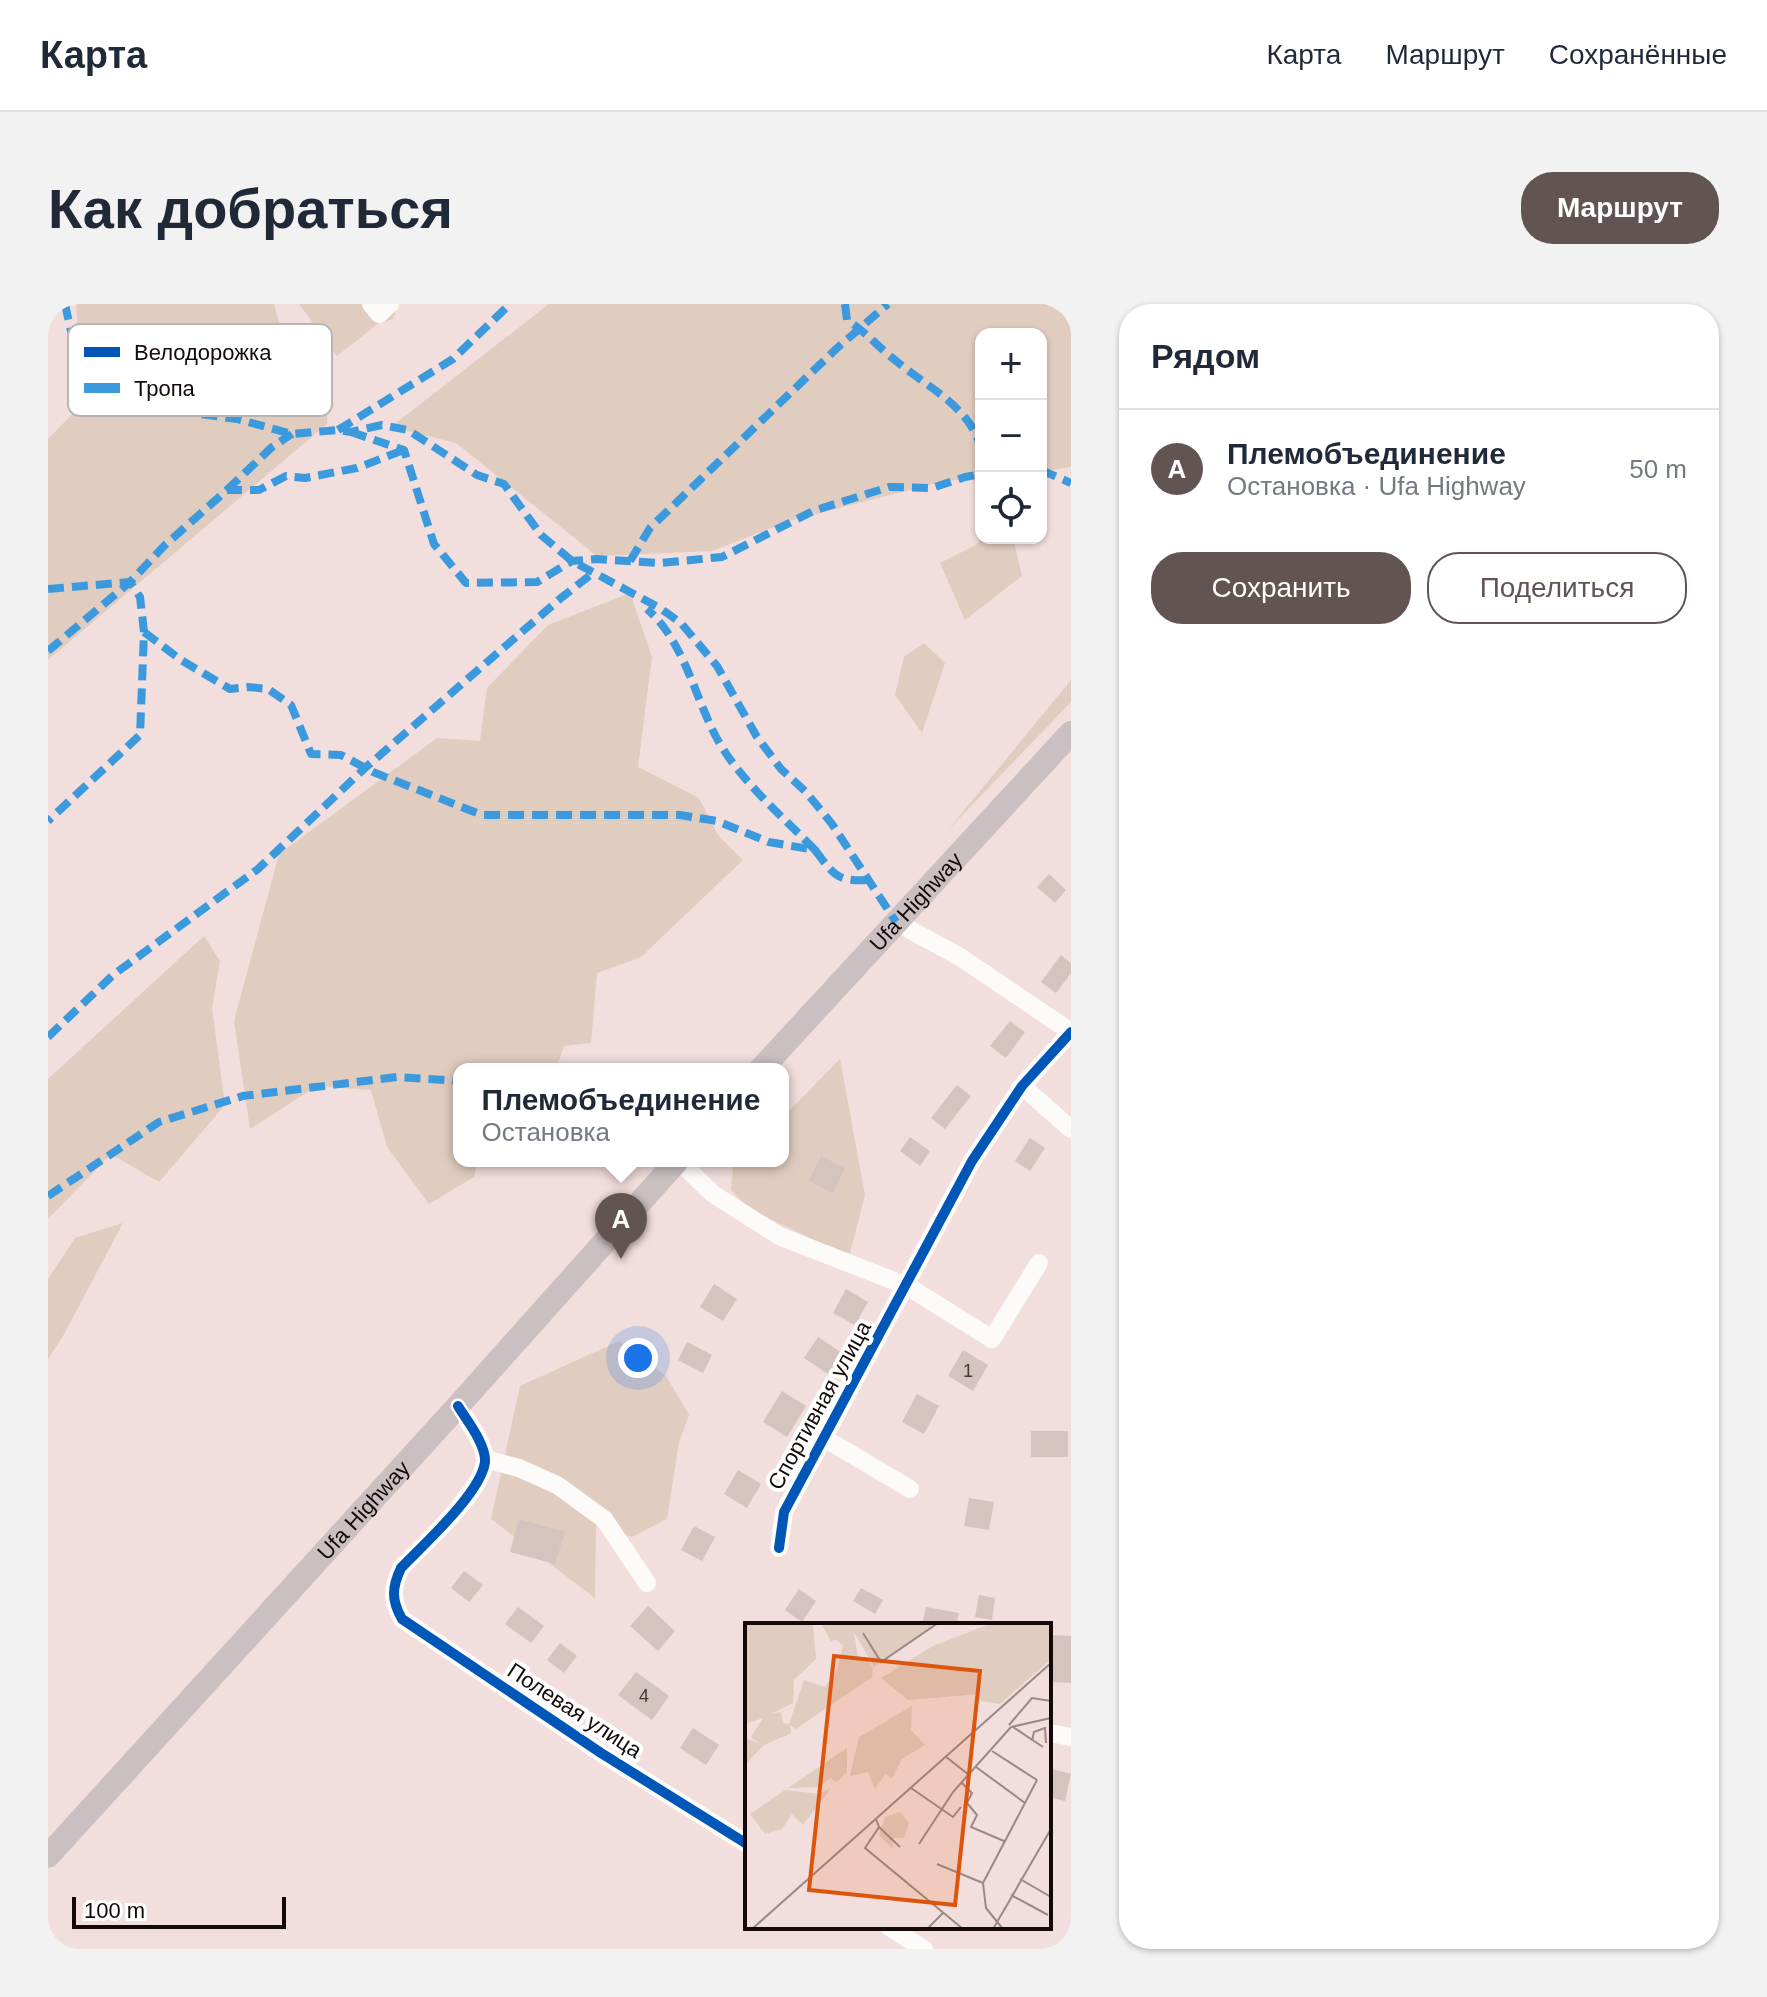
<!DOCTYPE html>
<html lang="ru">
<head>
<meta charset="utf-8">
<style>
	:root { --surface:#fff; --page:#f2f2f3; --text:#1f2937; --muted:#747a83; --line:#e0e1e3; --accent:#625452 }
	body { margin:0; font-family:Helvetica,sans-serif; background:var(--page); color:var(--text) }
	.controls { position:absolute; right:24px; top:24px; display:grid; overflow:hidden; border-radius:16px; box-shadow:0 2px 6px #0004 }
	.controls button { width:72px; height:72px; display:grid; place-items:center; padding:0; border:0; border-bottom:2px solid var(--line); background:var(--surface); color:var(--text); font:40px sans-serif }
	.scale { position:absolute; left:24px; bottom:20px; width:214px; box-sizing:border-box; padding-left:8px; border:4px solid #140908; border-top:0; font-size:22px; line-height:28px; white-space:nowrap; color:#140908; -webkit-text-stroke:6px #fff; paint-order:stroke }
	.you { position:absolute; left:590px; top:1054px; width:28px; height:28px; margin:-20px; border:6px solid #fff; border-radius:50%; background:#1a73e8; box-shadow:0 0 0 12px #1a73e833 }
	.badge { display:grid; place-items:center; width:52px; height:52px; border-radius:50%; background:var(--accent); color:#fff; font-size:26px; font-weight:700 }
	.pin { position:absolute; translate:-50% -66px; filter:drop-shadow(0 2px 4px #0008) }
	.pin::after { content:''; position:absolute; top:42px; width:28px; height:24px; background:inherit; clip-path:polygon(0 0,100% 0,50% 100%) }
	.popup { position:absolute; left:405px; top:759px; width:336px; height:104px; box-sizing:border-box; display:grid; place-content:center; border-radius:16px; background:var(--surface); filter:drop-shadow(0 2px 6px #0005); font-size:26px; white-space:nowrap; color:var(--muted) }
	.popup b { font-size:30px; color:var(--text) }
	.popup::after { content:''; position:absolute; left:50%; top:100%; margin-left:-16px; border:16px solid transparent; border-top-color:var(--surface) }
	.list { margin:0; padding:0; list-style:none }
	h2 { display:flex; justify-content:space-between; align-items:center; height:104px; margin:0; padding:0 32px; font-size:34px }
	h2 small { font-size:26px; font-weight:400; color:var(--muted) }
	.list li { display:grid; grid-template-columns:52px 1fr auto; gap:24px; align-items:center; box-sizing:border-box; height:120px; padding:0 32px; border-top:2px solid var(--line) }
	.list b { display:block; font-size:30px; white-space:nowrap }
	.list p { margin:0; font-size:26px; white-space:nowrap; color:var(--muted) }
	.list em { font-size:26px; font-style:normal; color:var(--muted) }
	.actions { display:flex; gap:16px; padding:24px 32px }
	.actions a { flex:1; padding:18px 0; border:2px solid var(--accent); border-radius:32px; text-align:center; font-size:28px; color:var(--accent) }
	.actions .main { background:var(--accent); color:#fff }
	.icon { flex:none; width:44px; height:44px; fill:none; stroke:currentColor; stroke-width:2; stroke-linecap:round; stroke-linejoin:round }
	.map { position:relative; flex:none; width:1023px; height:1645px; overflow:hidden; border-radius:32px }
	header { display:flex; align-items:center; gap:48px; box-sizing:border-box; height:112px; padding:0 40px; background:var(--surface); border-bottom:2px solid var(--line) }
	header strong { font-size:38px }
	nav { display:flex; gap:44px; margin-inline-start:auto; font-size:28px }
	.intro { display:flex; align-items:center; justify-content:space-between; box-sizing:border-box; height:192px; padding:0 48px }
	h1 { margin:0; font-size:56px }
	.button { padding:20px 36px; border-radius:32px; background:var(--accent); color:#fff; font-size:28px; font-weight:700 }
	main { display:flex; gap:48px; padding:0 48px }
	aside { flex:1; background:var(--surface); border-radius:32px; box-shadow:0 2px 6px #0004 }
	.map>svg:first-child { display:block }
	.green { fill:#e1ccc0 }
	.building { fill:#d4c3be }
	.lines { fill:none; stroke-linecap:round; stroke-linejoin:round }
	.minor { stroke:#fdfafa; stroke-width:18 }
	.major { stroke:#cac0c2; stroke-width:24 }
	.quiet { stroke:#3b99dd; stroke-width:8; stroke-dasharray:16 8; stroke-linecap:butt }
	.cycleway-casing { stroke:#fff; stroke-width:15 }
	.cycleway { stroke:#0057b8; stroke-width:10 }
	.labels { text-anchor:middle; stroke-width:8; stroke-linejoin:round; paint-order:stroke }
	.number-label { font-size:18px; fill:#443836 }
	.street-label { font-size:22px; fill:#140908; stroke:#fff }
	.inset-road { fill:none; stroke:#998987; stroke-width:2 }
	.view { fill:#dd550c; fill-opacity:0.15; stroke:#dd550c; stroke-width:4 }
	.inset-edge { fill:none; stroke:#140908; stroke-width:4 }
	.key { fill:#fff; stroke:#b8b5b5; stroke-width:2 }
	.key-label { font-size:22px; fill:#140908 }
</style>
</head>
<body>
<header>
<strong>Карта</strong>
<nav><a>Карта</a><a>Маршрут</a><a>Сохранённые</a></nav>
</header>
<div class="intro"><h1>Как добраться</h1><a class="button">Маршрут</a></div>
<main>
<div class="map">
<svg width="1023" height="1645" viewBox="0 0 1023 1645">
	<rect width="100%" height="100%" fill="#f2dedc"/>
	<g class="green">
		<polygon points="28,0 226,0 239,45 281,58 279,120 0,356 0,135 35,99"/>
		<polygon points="251,0 351,0 345,15 331,19 289,52"/>
		<polygon points="501,0 1023,0 1023,163 993,168 993,30 933,30 933,174 897,177 741,217 664,247 549,252 408,139 343,123"/>
		<polygon points="933,231 933,234 965,234 974,272 917,316 892,259 930,240"/>
		<polygon points="582,289 604,353 590,463 651,494 670,531 695,556 593,653 549,669 543,739 516,742 508,765 411,765 411,857 429,857 426,873 381,900 339,843 323,786 269,782 202,825 186,717 231,550 389,434 432,437 439,384 500,321"/>
		<polygon points="876,339 897,359 874,429 847,391 856,353"/>
		<polygon points="1023,376 1023,398 900,526"/>
		<polygon points="156,632 172,657 164,704 177,801 111,878 63,850 0,915 0,775"/>
		<polygon points="792,755 817,891 801,953 700,904 683,886 685,863 691,857 735,857 735,813"/>
		<polygon points="75,919 15,1032 0,1055 0,975 27,934"/>
		<polygon points="571,1037 618,1072 641,1111 631,1138 619,1215 584,1233 548,1220 547,1294 443,1215 472,1082"/>
	</g>
	<g class="building">
		<polygon points="1001,570 1018,586 1007,599 989,583"/>
		<polygon points="1013,651 1023,659 1023,669 1008,689 993,678"/>
		<polygon points="962,717 977,728 958,754 942,742"/>
		<polygon points="909,781 923,792 897,825 883,814"/>
		<polygon points="862,833 882,847 872,862 852,847"/>
		<polygon points="982,834 997,844 982,867 967,857"/>
		<polygon points="773,852 797,864 785,889 761,877"/>
		<polygon points="666,980 689,995 675,1017 652,1003"/>
		<polygon points="798,985 820,998 807,1021 785,1009"/>
		<polygon points="770,1033 794,1049 780,1070 756,1054"/>
		<polygon points="639,1038 664,1051 655,1069 630,1056"/>
		<polygon points="915,1046 940,1061 925,1087 900,1072"/>
		<polygon points="734,1087 758,1102 739,1133 715,1118"/>
		<polygon points="869,1090 891,1102 876,1130 854,1118"/>
		<rect x="983" y="1127" width="37" height="26"/>
		<polygon points="690,1166 713,1180 699,1204 676,1190"/>
		<polygon points="921,1194 946,1198 941,1226 916,1222"/>
		<polygon points="471,1215 517,1228 507,1260 462,1248"/>
		<polygon points="646,1222 667,1233 654,1257 633,1246"/>
		<polygon points="416,1267 435,1281 421,1298 403,1284"/>
		<polygon points="813,1284 835,1296 827,1310 805,1297"/>
		<polygon points="751,1285 768,1297 754,1318 737,1306"/>
		<polygon points="931,1291 947,1294 944,1316 927,1313"/>
		<polygon points="600,1302 627,1327 610,1347 582,1322"/>
		<polygon points="470,1303 496,1322 483,1339 457,1320"/>
		<polygon points="878,1303 911,1309 908,1321 874,1321"/>
		<polygon points="1001,1331 1023,1332 1023,1379 1001,1378"/>
		<polygon points="512,1339 529,1352 516,1369 499,1356"/>
		<polygon points="588,1368 621,1392 604,1416 570,1391"/>
		<polygon points="645,1424 671,1441 658,1461 632,1444"/>
		<polygon points="1001,1464 1023,1470 1017,1497 1001,1493"/>
	</g>
	<g class="lines">
		<g class="minor">
			<polyline points="323,0 331,10 342,0"/>
			<polyline points="848,618 912,653 1023,728"/>
			<polyline points="974,782 1023,825"/>
			<polyline points="631,857 665,890 731,932 859,982 944,1035 991,959"/>
			<path d="M410 1102C419 1117 438 1140 437 1158 433 1189 375 1241 353 1264 344 1283 343 1296 354 1315L553 1449 699 1540"/>
			<polyline points="776,1134 862,1185"/>
			<polyline points="437,1155 471,1164 509,1181 556,1215 599,1279"/>
			<polyline points="731,1244 736,1208 924,857 974,782 1023,728"/>
			<polyline points="1001,1429 1023,1433"/>
			<polyline points="841,1623 876,1645"/>
		</g>
		<g class="major">
			<path id="s1" d="M713 765 1023 429"/>
			<path id="s2" d="M0 1552 410 1102 629 857"/>
		</g>
		<g class="quiet">
			<polyline points="17,0 24,32 94,102 189,115 244,130 290,126 303,128 334,121 360,126 429,171 456,180 493,231 524,257 612,304 633,319 669,362 709,433 733,465 758,488 784,520 848,618"/>
			<path d="M797 0 799 16C817 27 830 43 847 56 877 82 922 102 933 144"/>
			<polyline points="290,126 405,55 462,0"/>
			<polyline points="303,128 356,146 386,240 418,279 489,278 524,257 549,255 612,259 674,253 765,207 841,183 884,184 917,173 933,170"/>
			<polyline points="993,166 1023,179"/>
			<polyline points="179,186 224,143 244,130"/>
			<polyline points="582,257 602,224 788,45 840,0"/>
			<polyline points="0,285 82,278 92,293 96,328 92,431 0,517"/>
			<path d="M96 328 133 356 182 385 200 383 220 385 243 401 263 450 293 451 325 468 434 511H632L669 517 721 538 767 546C735 513 696 480 672 440 647 397 638 339 599 305"/>
			<polyline points="0,347 82,278 116,242 179,186 211,186 238,172 257,174 309,164 358,145"/>
			<path d="M767 546C785 570 789 578 820 576"/>
			<polyline points="0,733 65,671 210,565 317,464 513,294 545,269"/>
			<polyline points="0,892 111,818 195,792 349,773 411,777"/>
		</g>
		<g class="cycleway-casing">
			<g id="cycleway">
				<path d="M410 1102C419 1117 438 1140 437 1158 433 1189 375 1241 353 1264 344 1283 343 1296 354 1315L553 1449 699 1540"/>
				<polyline points="731,1244 736,1208 924,857 974,782 1023,728"/>
			</g>
		</g>
		<use href="#cycleway" class="cycleway"/>
	</g>
	<g class="labels">
		<g class="number-label">
			<text x="920" y="1073">1</text>
			<text x="596" y="1398">4</text>
		</g>
		<g class="street-label">
			<text dy="8" stroke="none"><textPath href="#s1" startOffset="228">Ufa Highway</textPath></text>
			<text transform="translate(771 1101) rotate(-61)" y="8">Спортивная улица</text>
			<text dy="8" stroke="none"><textPath href="#s2" startOffset="468">Ufa Highway</textPath></text>
			<text transform="translate(527 1406) rotate(33)" y="8">Полевая улица</text>
		</g>
	</g>
	<g transform="translate(697 1319)">
		<rect width="306" height="306" fill="#f2dedc"/>
		<path d="M0 0 68 1 71 36 49 57 48 80 26 91 36 89 38 100 44 101 59 57 80 64 92 47 98 23 90 16 86 19 76 0H195L129 44 109 9 113 34H121L128 45 127 54 51 106 45 102 46 110 19 122 0 142V115L14 120 6 114 18 95 0 101ZM247 0H306V36L255 81 236 78 233 71 163 77 136 55 188 23ZM167 83 166 107 180 122 157 136 147 155 140 151 130 166 123 149 105 153 114 114ZM102 125V149L92 159 85 155 74 164 43 165ZM86 165 58 202 47 191 37 206 20 211 5 191 40 167 74 171ZM155 189 164 200 159 215H149L147 225 134 212 140 194Z" fill="#e1ccc0"/>
		<path class="inset-road" d="M118 10 136 39 193 0M264 102 287 75 306 78M266 104 306 95M268 104 298 124M287 118 289 109 300 105 301 120M247 128 292 157M200 133 224 152M231 144 280 180M216 159 227 170 222 180 232 192 226 204 259 218M166 165 208 194 216 184M131 196 134 204 120 225 218 306M134 204 155 224M174 221 208 169 266 104M192 241 238 260M275 256 306 274M266 272 303 292M7 306 306 40M182 306 199 289M248 306 306 206M258 306 241 285 238 260 292 157"/>
		<path class="view" d="M89 33 235 48 210 282 64 267Z"/>
		<rect width="306" height="306" class="inset-edge"/>
	</g>
	<rect x="20" y="20" width="264" height="92" rx="12" class="key"/>
	<rect x="36" y="43" width="36" height="10" fill="#0057b8"/>
	<rect x="36" y="79" width="36" height="10" fill="#3b99dd"/>
	<g class="key-label">
		<text x="86" y="56">Велодорожка</text>
		<text x="86" y="92">Тропа</text>
	</g>
</svg>
<div class="controls">
<button>+</button>
<button>−</button>
<button><svg class="icon" aria-label="locate" viewBox="0 0 24 24"><circle cx="12" cy="12" r="6"/><path d="M12 2v4M12 18v4M2 12h4M18 12h4"/></svg></button>
</div>
<div class="scale">100 m</div>
<div class="you"></div>
<div class="pin badge" style="left:573px;top:955px">A</div>
<div class="popup"><b>Племобъединение</b>Остановка</div>
</div>
<aside>
<h2>Рядом<small></small></h2>
<ul class="list">
<li><span class="badge">A</span><div><b>Племобъединение</b><p>Остановка · Ufa Highway</p></div><em>50 m</em></li>
</ul>
<div class="actions"><a class="main">Сохранить</a><a>Поделиться</a></div>
</aside>
</main>
</body>
</html>
